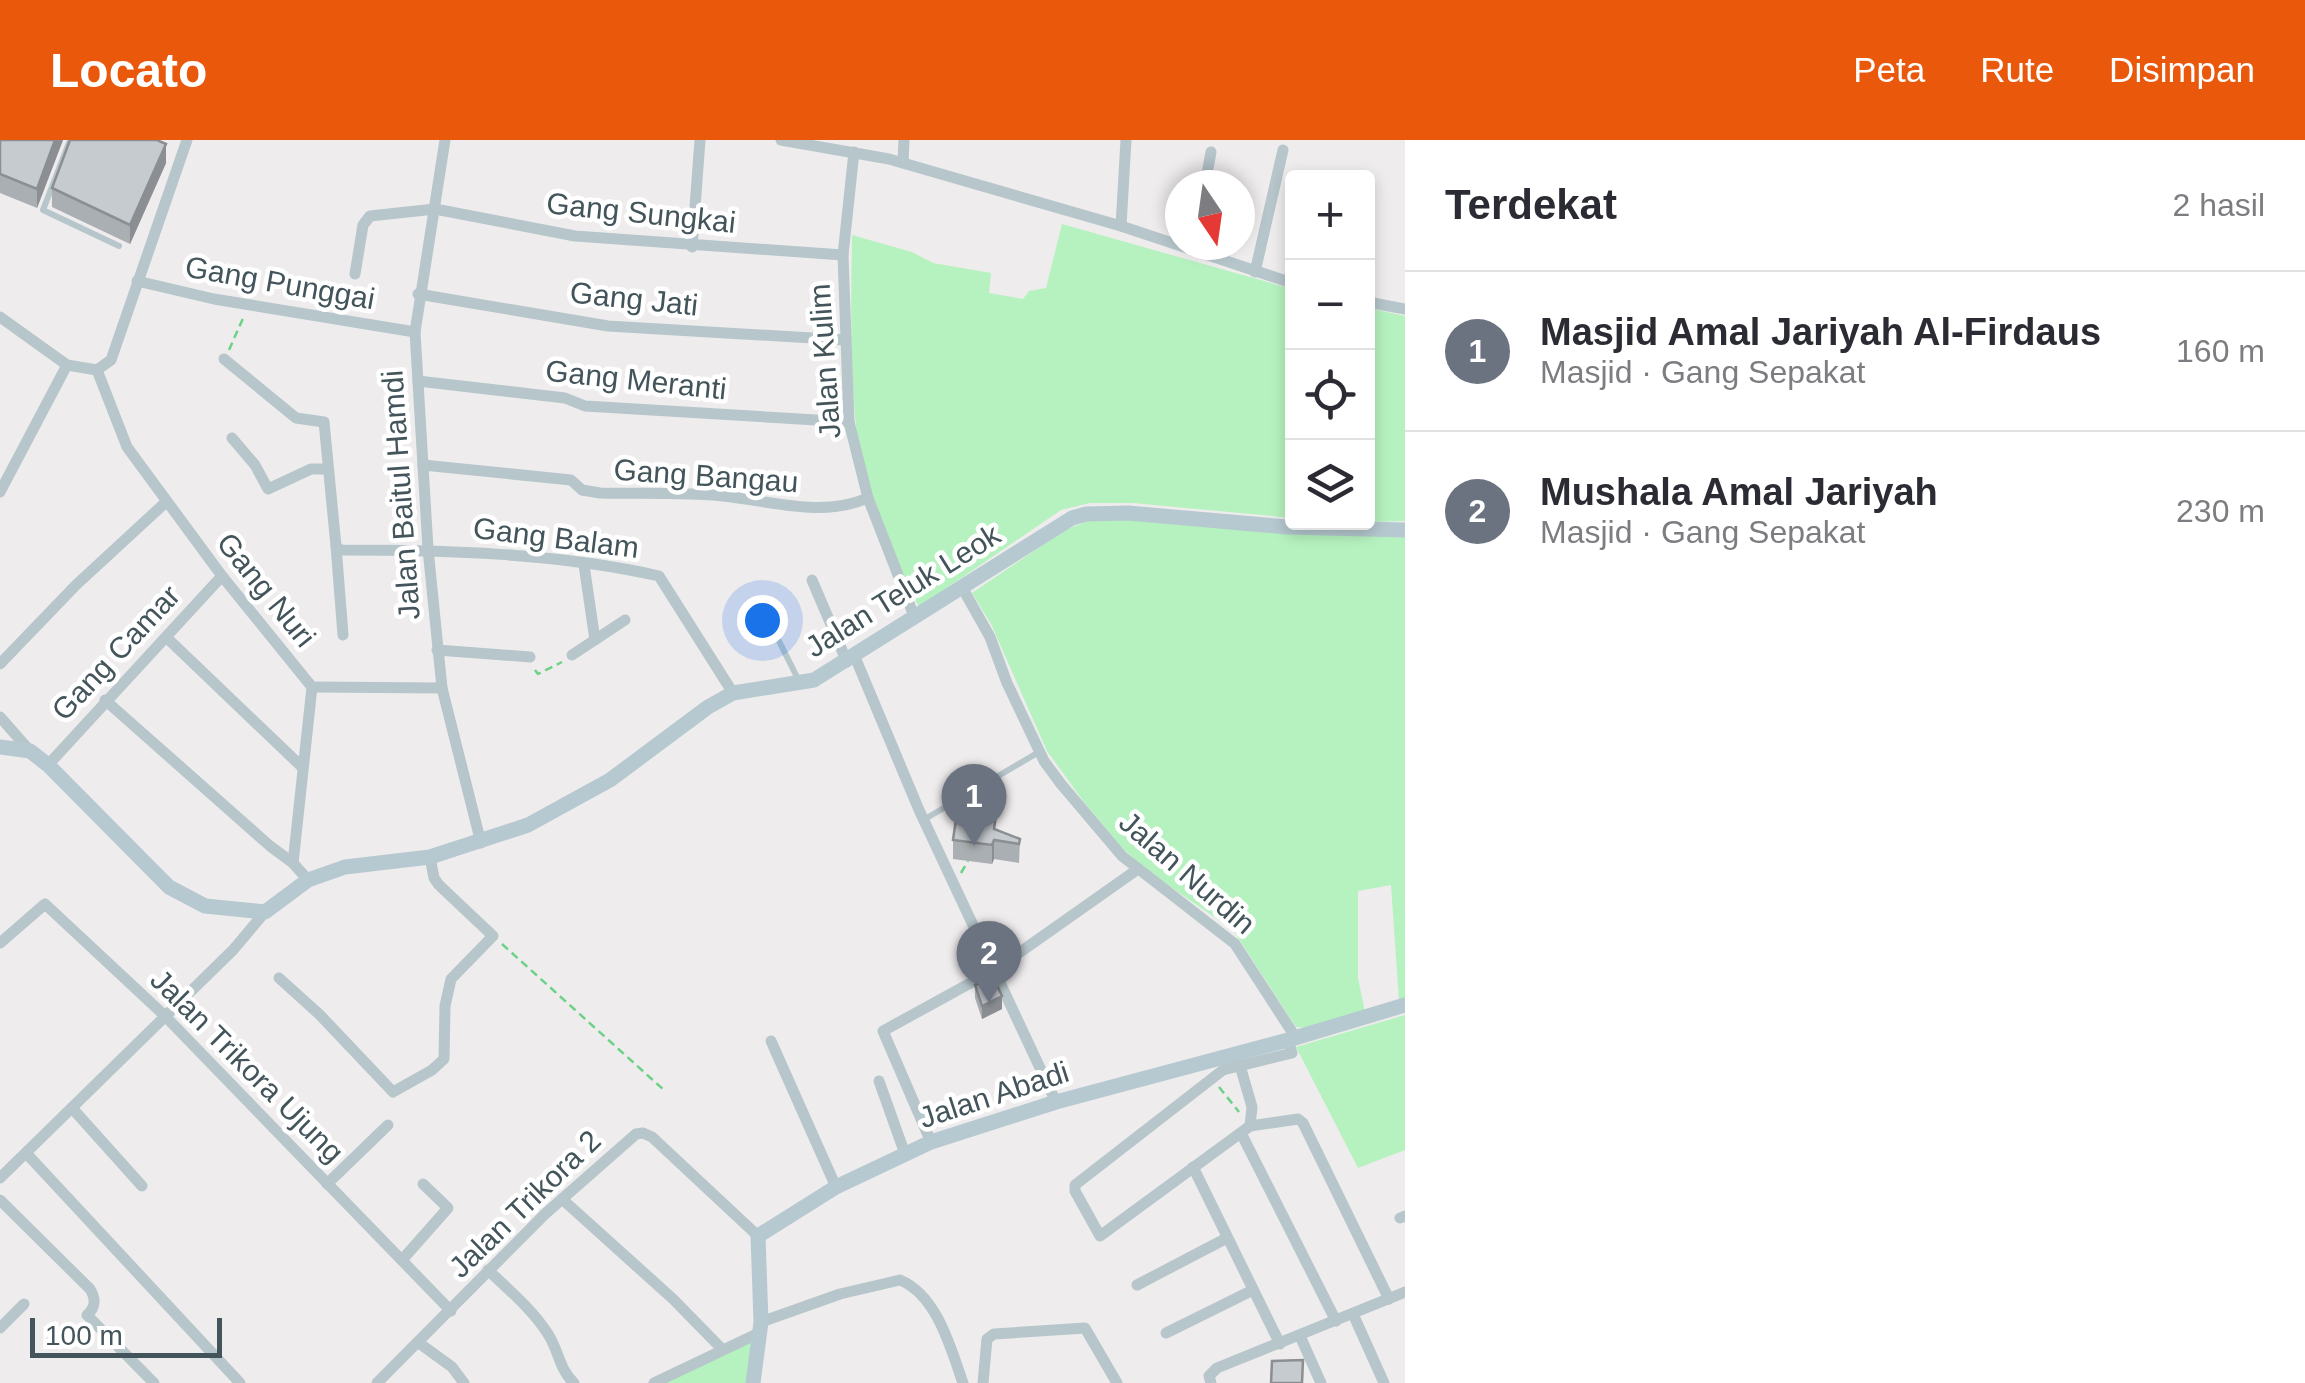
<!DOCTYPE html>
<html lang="id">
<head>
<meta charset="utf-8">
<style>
	:root { --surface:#fff; --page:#f7f7f7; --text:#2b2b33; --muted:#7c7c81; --line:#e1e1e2; --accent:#ea580c }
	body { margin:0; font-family:Helvetica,sans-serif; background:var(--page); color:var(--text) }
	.controls { position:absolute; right:30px; top:30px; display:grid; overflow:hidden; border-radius:10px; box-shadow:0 5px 15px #0003 }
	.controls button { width:90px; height:90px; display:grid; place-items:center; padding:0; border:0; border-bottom:2px solid var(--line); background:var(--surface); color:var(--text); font:50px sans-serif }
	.compass { position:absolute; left:1165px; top:30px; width:90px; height:90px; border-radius:50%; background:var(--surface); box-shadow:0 5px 15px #0003; rotate:167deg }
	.scale { position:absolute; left:30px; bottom:25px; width:192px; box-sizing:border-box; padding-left:10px; border:5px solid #43555b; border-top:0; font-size:28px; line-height:35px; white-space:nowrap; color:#43555b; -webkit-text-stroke:8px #fff; paint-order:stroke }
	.you { position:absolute; left:762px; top:480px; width:35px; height:35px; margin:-25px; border:8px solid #fff; border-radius:50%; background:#1a73e8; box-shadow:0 0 0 15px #1a73e833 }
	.badge { display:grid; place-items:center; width:65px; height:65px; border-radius:50%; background:var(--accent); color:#fff; font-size:32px; font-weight:700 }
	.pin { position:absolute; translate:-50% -82px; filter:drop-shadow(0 2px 5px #0008) }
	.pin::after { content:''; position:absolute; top:52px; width:35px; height:30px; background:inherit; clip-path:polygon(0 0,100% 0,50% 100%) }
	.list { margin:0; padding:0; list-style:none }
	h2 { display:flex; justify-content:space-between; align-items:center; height:130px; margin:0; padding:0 40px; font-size:42px }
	h2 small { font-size:32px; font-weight:400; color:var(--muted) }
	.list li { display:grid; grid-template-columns:65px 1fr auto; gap:30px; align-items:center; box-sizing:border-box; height:160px; padding:0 40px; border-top:2px solid var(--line) }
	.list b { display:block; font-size:38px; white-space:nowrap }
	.list p { margin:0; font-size:32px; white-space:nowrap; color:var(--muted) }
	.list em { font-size:32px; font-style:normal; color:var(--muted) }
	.icon { flex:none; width:55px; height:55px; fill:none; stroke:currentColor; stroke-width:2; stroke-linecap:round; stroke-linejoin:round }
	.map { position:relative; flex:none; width:1405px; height:1243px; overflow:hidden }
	header { display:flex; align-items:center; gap:60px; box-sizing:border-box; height:140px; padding:0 50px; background:var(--accent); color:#fff }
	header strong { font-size:48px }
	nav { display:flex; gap:55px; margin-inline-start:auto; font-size:35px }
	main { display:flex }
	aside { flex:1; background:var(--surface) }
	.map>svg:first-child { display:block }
	.green { fill:#b6f2bf }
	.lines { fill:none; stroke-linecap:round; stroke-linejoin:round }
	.path { stroke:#6cd288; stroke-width:2.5; stroke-dasharray:8 5; stroke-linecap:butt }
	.lane { stroke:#b6c6cb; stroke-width:6 }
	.street { stroke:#b6c6cb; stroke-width:11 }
	.secondary { stroke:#b6c9d0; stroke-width:15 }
	.wall { fill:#aaafb3 }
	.shaded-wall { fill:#8b8e92 }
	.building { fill:#c6cbd0; stroke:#8b8e92; stroke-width:2.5 }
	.labels { text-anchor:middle; stroke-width:9; stroke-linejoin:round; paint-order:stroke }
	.street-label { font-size:30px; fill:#43555b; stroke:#fff }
</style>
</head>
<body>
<header>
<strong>Locato</strong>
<nav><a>Peta</a><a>Rute</a><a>Disimpan</a></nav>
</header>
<main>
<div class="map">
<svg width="1405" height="1243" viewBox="0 0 1405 1243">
	<rect width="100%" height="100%" fill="#efeced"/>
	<g class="green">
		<path d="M1062 84 1292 149V378L1133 363H1090L1061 370 919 467C891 413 863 348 856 287 850 224 851 158 852 95L912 112 933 123 991 133 989 153 1023 159 1029 151 1046 148Z"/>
		<polygon points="1368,168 1405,176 1405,381 1368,382"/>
		<polygon points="1121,379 1405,397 1405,859 1399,861 1391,745 1358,751 1358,838 1365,872 1307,888 1296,887 1233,790 1152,734 1122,708 1084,662 1047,611 991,484 972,453 1065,390 1088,381"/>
		<polygon points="1405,875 1405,1010 1358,1028 1296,907"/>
		<polygon points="753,1200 748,1243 665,1243"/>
	</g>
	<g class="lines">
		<g class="path">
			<polyline points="229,210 244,176"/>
			<polyline points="535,530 538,534 562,522"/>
			<polyline points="961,733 968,721"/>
			<polyline points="502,804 665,951"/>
			<polyline points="1219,947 1239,972"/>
		</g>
		<g class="lane">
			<polyline points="70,0 43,70 119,106"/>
			<polyline points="760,463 800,543"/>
			<polyline points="925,679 1039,612"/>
		</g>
		<g class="street">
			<polyline points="445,0 415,192 428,409 442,548 481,703"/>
			<polyline points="781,0 889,19 1121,86 1292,143"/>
			<polyline points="854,12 843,115 849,282 868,358 914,476"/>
			<polyline points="903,23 904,0"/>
			<polyline points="1205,45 1211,12"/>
			<polyline points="1121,86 1126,0"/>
			<polyline points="692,107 700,0"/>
			<polyline points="1255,132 1283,10"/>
			<polyline points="355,134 363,85 370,76 435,69 575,96 843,115"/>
			<polyline points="137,141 214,159 415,192"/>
			<polyline points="418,154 608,186 846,200"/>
			<polyline points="1368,162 1405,169"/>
			<polyline points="0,177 67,225 97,230 111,220 187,0"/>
			<path d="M224 219 296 278 324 282 336 406 341 410C445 410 557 413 659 436L733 553"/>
			<polyline points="97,230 127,307 222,436 312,547 293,723"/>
			<polyline points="418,241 565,258 585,266 849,282"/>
			<polyline points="232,298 255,325 268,349 311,329 326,329"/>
			<path d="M423 325 571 340 582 350 600 353C641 354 683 352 723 356 772 361 821 378 868 358"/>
			<polyline points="0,352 67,225"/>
			<polyline points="336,406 343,495"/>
			<polyline points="584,425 595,500"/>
			<polyline points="812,440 847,522"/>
			<polyline points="963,449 990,497 1007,543 1044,621 1061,644 1122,716 1235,804 1296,898"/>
			<polyline points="166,497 302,627"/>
			<polyline points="437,510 530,517"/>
			<polyline points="572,515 625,480"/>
			<polyline points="855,517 919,670 1056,962"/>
			<polyline points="0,524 76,445 166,362"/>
			<polyline points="312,547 442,548"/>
			<polyline points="105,560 270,706 293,723 308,740"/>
			<polyline points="0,577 30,611"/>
			<polyline points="48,625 222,436"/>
			<polyline points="0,803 45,764 164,875 451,1171"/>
			<polyline points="279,838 319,874 393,952 432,930 444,919 445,866 451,839 493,796 439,745 434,738 430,717"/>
			<polyline points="1288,900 1292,913 1223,930 1075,1045 1075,1051 1100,1096 1250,986 1298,979 1303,983 1389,1159"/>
			<polyline points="771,901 836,1047"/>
			<polyline points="1239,922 1252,967 1250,986"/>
			<polyline points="879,941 905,1014"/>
			<polyline points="72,968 142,1046"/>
			<polyline points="1241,993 1336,1181"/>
			<polyline points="931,1002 883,891 996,829 1138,729"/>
			<polyline points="26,1013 240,1243"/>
			<polyline points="1193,1027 1280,1204"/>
			<polyline points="0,1038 233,810 265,772"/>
			<polyline points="327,1044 388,985"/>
			<polyline points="562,1059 673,1159 722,1209"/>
			<path d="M0 1060 90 1149C96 1159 96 1167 87 1175L154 1243"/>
			<polyline points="1400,1078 1405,1076"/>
			<polyline points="402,1120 448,1068 423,1044"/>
			<path d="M488 1130C509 1150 532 1169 548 1194 559 1211 559 1229 574 1243"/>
			<polyline points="1137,1145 1227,1098"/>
			<polyline points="1353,1174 1384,1243"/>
			<path d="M761 1182 840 1154 900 1140C937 1155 951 1209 963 1243"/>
			<polyline points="0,1188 24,1164"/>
			<polyline points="1166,1193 1253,1150"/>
			<polyline points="1300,1196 1321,1243"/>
			<polyline points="419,1203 452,1227 464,1243"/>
			<polyline points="377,1243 545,1074 636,994 643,993 652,997 758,1096"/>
			<polyline points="654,1243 759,1193"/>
			<polyline points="983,1243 987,1199 994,1194 1085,1188 1117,1243"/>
			<polyline points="1211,1243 1209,1236 1217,1228 1405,1152"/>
		</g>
		<g class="secondary">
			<polyline points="0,607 30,611 48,625 169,747 205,766 265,772 308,740 345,727 430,717 528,685 610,640 708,567 733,553 814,540 1072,378 1086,374 1128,373 1288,387 1405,390"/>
			<polyline points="753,1243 761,1182 758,1096 836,1047 931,1002 1056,962 1288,900 1405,865"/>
		</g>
	</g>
	<g class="wall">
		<polygon points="0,0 63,0 37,68 0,53"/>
		<polygon points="166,23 130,104 52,67 52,48"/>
		<polygon points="996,690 1020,699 1019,723 994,719 992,724 953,719 953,700"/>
		<polygon points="975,845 1002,869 982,879 975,858"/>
	</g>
	<g class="shaded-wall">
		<polygon points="55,0 63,0 37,68 37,49"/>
		<polygon points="166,4 166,23 130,104 130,85"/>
		<polygon points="994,700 994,719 992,724 992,705"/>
		<polygon points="1002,856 1002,869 982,879 982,866"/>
	</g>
	<g class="building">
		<polygon points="0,0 55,0 37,49 0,34"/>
		<polygon points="70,0 157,0 166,4 130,85 52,48"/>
		<polygon points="958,665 996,675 994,689 1020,699 1019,704 994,700 992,705 953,700"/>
		<polygon points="993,837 1002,856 982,866 975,845"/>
		<polygon points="1303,1220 1302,1243 1271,1243 1272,1221"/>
	</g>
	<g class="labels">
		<g class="street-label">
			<text transform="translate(641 73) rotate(6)" y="10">Gang Sungkai</text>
			<text transform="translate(280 143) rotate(10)" y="10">Gang Punggai</text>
			<text transform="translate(634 159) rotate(6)" y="10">Gang Jati</text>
			<text transform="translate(825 221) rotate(-94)" y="10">Jalan Kulim</text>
			<text transform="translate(636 240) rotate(6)" y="10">Gang Meranti</text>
			<text transform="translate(706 336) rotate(4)" y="10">Gang Bangau</text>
			<text transform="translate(401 355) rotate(-94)" y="10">Jalan Baitul Hamdi</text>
			<text transform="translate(556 398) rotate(7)" y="10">Gang Balam</text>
			<text transform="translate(266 450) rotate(51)" y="10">Gang Nuri</text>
			<text transform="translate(903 451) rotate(-32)" y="10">Jalan Teluk Leok</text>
			<text transform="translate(116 513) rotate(-47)" y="10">Gang Camar</text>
			<text transform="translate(1187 733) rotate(41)" y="10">Jalan Nurdin</text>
			<text transform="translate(247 926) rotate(45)" y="10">Jalan Trikora Ujung</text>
			<text transform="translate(994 955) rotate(-18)" y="10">Jalan Abadi</text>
			<text transform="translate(525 1064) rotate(-44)" y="10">Jalan Trikora 2</text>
		</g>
	</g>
</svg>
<div class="controls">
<button>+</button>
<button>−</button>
<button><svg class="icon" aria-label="locate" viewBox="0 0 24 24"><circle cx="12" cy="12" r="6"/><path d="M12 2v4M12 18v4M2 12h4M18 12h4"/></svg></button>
<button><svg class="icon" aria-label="layers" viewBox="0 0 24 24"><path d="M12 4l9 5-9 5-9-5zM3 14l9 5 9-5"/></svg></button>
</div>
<svg class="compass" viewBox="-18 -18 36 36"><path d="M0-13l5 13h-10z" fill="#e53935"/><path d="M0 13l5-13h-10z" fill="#7c7c81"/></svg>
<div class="scale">100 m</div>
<div class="you"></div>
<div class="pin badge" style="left:974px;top:706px;background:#6b7280">1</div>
<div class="pin badge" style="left:989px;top:863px;background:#6b7280">2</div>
</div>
<aside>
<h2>Terdekat<small>2 hasil</small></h2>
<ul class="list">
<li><span class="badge" style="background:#6b7280">1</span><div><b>Masjid Amal Jariyah Al-Firdaus</b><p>Masjid · Gang Sepakat</p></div><em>160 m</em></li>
<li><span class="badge" style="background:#6b7280">2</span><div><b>Mushala Amal Jariyah</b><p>Masjid · Gang Sepakat</p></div><em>230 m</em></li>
</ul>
</aside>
</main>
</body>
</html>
